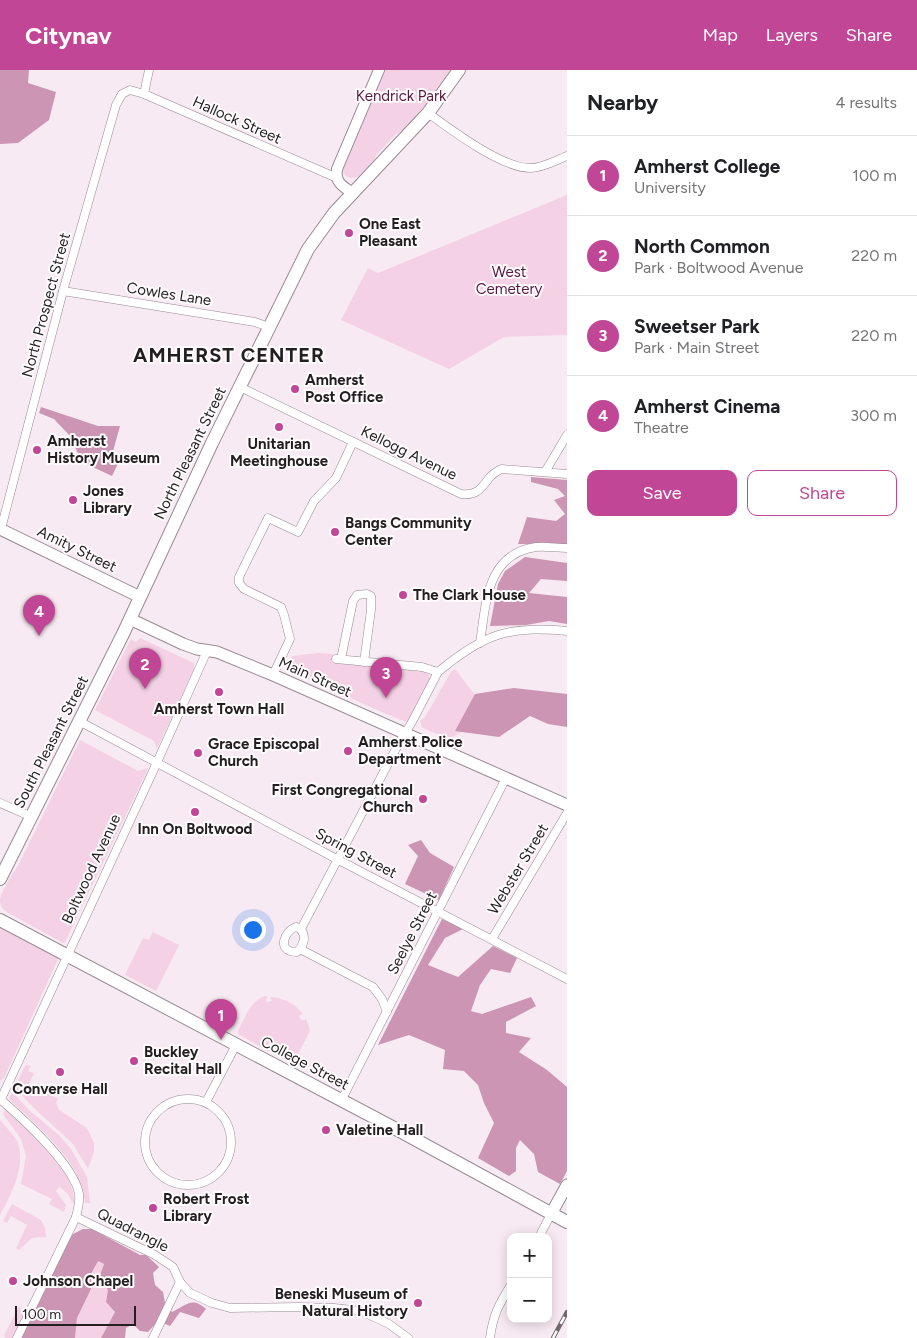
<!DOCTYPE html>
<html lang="en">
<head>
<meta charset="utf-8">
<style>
	:root { --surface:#fff; --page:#f2f2f2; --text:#202124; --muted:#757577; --line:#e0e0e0; --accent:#c24696 }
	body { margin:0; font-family:Figtree,sans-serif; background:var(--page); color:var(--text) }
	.controls { position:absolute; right:15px; bottom:15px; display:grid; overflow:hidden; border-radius:10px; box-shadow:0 2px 12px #0003 }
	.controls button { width:45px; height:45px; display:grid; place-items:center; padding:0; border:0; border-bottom:1px solid var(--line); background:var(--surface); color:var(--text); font:25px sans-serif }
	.scale { position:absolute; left:15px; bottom:12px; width:121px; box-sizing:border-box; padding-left:5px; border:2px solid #231e20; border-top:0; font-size:14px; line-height:18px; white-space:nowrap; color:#231e20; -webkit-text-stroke:4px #fefbfd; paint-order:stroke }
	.you { position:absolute; left:252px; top:859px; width:18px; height:18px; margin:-12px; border:4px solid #fff; border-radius:50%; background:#1a73e8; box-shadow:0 0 0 8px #1a73e833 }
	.badge { display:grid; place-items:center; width:32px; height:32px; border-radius:50%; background:var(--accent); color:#fff; font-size:16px; font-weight:700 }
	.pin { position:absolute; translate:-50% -41px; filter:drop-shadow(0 1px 2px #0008) }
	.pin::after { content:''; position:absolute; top:26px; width:18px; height:15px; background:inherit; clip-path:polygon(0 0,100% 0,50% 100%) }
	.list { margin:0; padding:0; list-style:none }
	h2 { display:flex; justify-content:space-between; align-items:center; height:65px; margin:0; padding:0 20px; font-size:21px }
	h2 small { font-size:16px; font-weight:400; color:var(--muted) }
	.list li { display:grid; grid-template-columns:32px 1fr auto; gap:15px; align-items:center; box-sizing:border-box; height:80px; padding:0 20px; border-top:1px solid var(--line) }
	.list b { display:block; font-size:19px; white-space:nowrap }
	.list p { margin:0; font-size:16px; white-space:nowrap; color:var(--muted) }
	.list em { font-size:16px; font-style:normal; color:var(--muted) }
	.actions { display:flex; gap:10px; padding:15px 20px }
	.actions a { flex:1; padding:11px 0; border:1px solid var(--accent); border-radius:10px; text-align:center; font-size:18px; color:var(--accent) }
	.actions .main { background:var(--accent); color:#fff }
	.map { position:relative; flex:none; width:567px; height:1268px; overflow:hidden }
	header { display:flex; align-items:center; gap:30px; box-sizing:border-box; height:70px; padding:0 25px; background:var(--accent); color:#fff }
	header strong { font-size:24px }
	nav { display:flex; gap:28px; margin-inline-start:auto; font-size:18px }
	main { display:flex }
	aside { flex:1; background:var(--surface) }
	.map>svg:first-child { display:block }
	.green { fill:#f4d1e4 }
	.forest { fill:#cb95b3 }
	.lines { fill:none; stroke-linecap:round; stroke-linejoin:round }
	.minor-casing { stroke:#978a91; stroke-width:9 }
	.tertiary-casing { stroke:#978a91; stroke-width:12 }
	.secondary-casing { stroke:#978a91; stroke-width:13 }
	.primary-casing { stroke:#978a91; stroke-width:14 }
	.trunk-casing { stroke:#978a91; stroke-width:14 }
	.minor { stroke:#fff; stroke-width:8 }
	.tertiary { stroke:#fff; stroke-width:10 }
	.secondary { stroke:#fff; stroke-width:11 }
	.primary { stroke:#fff; stroke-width:12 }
	.trunk { stroke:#fff; stroke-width:12 }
	.rail-casing { stroke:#70686c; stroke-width:4.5 }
	.rail { stroke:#fefbfd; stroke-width:2.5; stroke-dasharray:8; stroke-linecap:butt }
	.poi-dot { fill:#c24696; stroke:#fefbfd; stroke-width:2 }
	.labels { text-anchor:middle; stroke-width:4; stroke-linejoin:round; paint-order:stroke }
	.park-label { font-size:15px; fill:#571841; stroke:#fefbfd }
	.street-label { font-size:15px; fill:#231e20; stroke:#fefbfd }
	.poi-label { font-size:15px; font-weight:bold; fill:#231e20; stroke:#fefbfd; text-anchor:start }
	.district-label { font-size:20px; font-weight:bold; letter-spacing:1px; fill:#231e20; stroke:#fefbfd }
</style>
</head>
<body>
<header>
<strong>Citynav</strong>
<nav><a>Map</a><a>Layers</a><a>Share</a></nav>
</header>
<main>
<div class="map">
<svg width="567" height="1268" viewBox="0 0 567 1268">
	<rect width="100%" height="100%" fill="#f8eaf2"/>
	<g class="green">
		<polygon points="385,0 450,0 426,34 407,56 403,60 396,64 376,85 374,90 360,105 357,107 351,108 346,106 343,101 345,93"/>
		<polygon points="567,125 567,265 504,267 449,299 341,250 368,198 378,203"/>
		<polygon points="140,568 194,593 194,599 157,679 154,671 95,640 131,569 136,572"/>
		<polygon points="318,583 333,584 332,592 424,602 429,605 430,610 407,652 391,646 303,607 297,602 289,599 288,595 292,586"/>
		<polygon points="455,599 491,646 449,669 425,659 422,657 420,651 425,647 451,602"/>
		<path d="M80 670 138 701 147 698 148 699 65 872 63 873 5 841C2 838 0 835 0 830 1 821 14 802 19 794Z"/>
		<polygon points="0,858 55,885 58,889 4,1008 0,1011"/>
		<polygon points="153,862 179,875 156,921 125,905 143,868 149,870"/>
		<path d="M265 926 268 927 266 929 267 932 272 931 270 927C284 928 294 933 303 944L299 946 300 949 303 950H305V947L310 960 294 993 292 994 238 964V961C245 948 250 931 265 926Z"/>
		<polygon points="27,995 31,996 28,1001 34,1003 29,1014 58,1029 56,1033 59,1040 87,1058 94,1073 94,1082 88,1099 73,1074 33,1037 16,1019 15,1016 25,996"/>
		<path d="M11 1023 14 1024 30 1041 59 1065 71 1079 87 1107 90 1133H85C82 1091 37 1056 9 1029Z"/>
		<path d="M5 1039C28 1060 77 1100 74 1134 69 1128 69 1122 59 1117L56 1121 66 1135 64 1142 49 1134 52 1129 21 1114 26 1086 21 1069 3 1044Z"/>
		<path d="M0 1050C5 1056 13 1064 17 1071 27 1095 11 1125 0 1145Z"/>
		<polygon points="12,1134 41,1150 45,1158 46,1167 32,1168 19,1180 16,1178 27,1155 11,1146 7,1153 3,1151"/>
		<polygon points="98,1191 104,1194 99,1208 108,1220 106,1232 115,1242 101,1268 75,1268 77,1248 91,1219 91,1204"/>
		<polygon points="19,1237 26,1244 13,1268 5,1268 4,1265"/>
	</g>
	<g class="forest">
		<polygon points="0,0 29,0 28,13 56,22 49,50 18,73 0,74"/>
		<polygon points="41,337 98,356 120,356 112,385 121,387 112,406 82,392 70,366 54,349 39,343"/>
		<polygon points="531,407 567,410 567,474 518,474 527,447 556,451 565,444 554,430 565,426 558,419 531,412"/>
		<polygon points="525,487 567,493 567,511 541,509 529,523 567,527 567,554 549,551 526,555 490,556 498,514 505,501"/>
		<polygon points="514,618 567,624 567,657 548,654 530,646 499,667 455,661 475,624"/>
		<polygon points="421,770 430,783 454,797 439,830 405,814 418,786 408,775"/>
		<polygon points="442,849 463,859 445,868 428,895 458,907 493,876 517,888 510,903 491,899 480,915 471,941 482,944 531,927 536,936 506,952 506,963 531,968 519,982 547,1000 567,1017 567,1101 560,1114 538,1102 534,1084 520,1070 516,1078 516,1101 509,1106 478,1088 494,1053 484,1033 478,1015 464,1001 443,999 445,980 409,965 378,975"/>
		<path d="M83 1159H92L140 1185H146L159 1197 153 1203 155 1215 163 1222 165 1233 172 1242C186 1235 192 1226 206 1239L199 1248 180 1242 170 1256 158 1251 148 1262 140 1261 133 1254 126 1258 125 1268H101L115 1242 106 1232 108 1220 99 1208 104 1194 98 1191 91 1204V1219L77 1248 75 1268H21L67 1173 73 1164Z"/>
	</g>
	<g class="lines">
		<g class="minor-casing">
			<g id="minor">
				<polyline points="144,24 149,0"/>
				<path d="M428 43C451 60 502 98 530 98 543 98 556 90 567 86"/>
				<polyline points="63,221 255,252 269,257"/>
				<path d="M240 317 461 424C479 426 481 417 491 406 494 403 498 401 501 399L567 404"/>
				<polyline points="545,402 567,365"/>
				<polyline points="1,459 63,221 116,35 122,24 130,20 144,24 337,108"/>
				<path d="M480 573C486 534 486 484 536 477 546 476 557 478 567 478"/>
				<path d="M336 589 422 597 438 602C456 587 476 572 498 565 520 558 544 559 567 561"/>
				<polyline points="341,589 353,531 357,525 367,524 371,526 371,540 364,592"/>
				<polyline points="273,605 290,569 284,545 281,537 244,519 239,513 239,507 268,448 298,462 314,431 336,408 353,372"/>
				<polyline points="79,651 331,786 567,909"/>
				<polyline points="0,733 32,747"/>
				<path d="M296 857 301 859C306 867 304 875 297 882 275 882 285 860 296 857Z"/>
				<polyline points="301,859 399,673 412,652 438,602"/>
				<polyline points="492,869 567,743"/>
				<polyline points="300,879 373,917 382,929 387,942"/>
				<circle cx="188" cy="1072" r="43"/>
				<path d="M0 1029C22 1048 74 1095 79 1124 80 1132 78 1139 76 1147"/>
				<polyline points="1,1029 154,699 207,581"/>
				<polyline points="341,1031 506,708"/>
				<polyline points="206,1032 236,975"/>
				<polyline points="539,1167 551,1144"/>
				<polyline points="17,1268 76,1147 155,1185 173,1197 180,1212 190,1223 212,1233 230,1238 298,1237 334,1238 361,1241 389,1254 408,1268"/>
				<polyline points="153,1268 180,1212"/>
				<path d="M490 1268C493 1245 499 1234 511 1215"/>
			</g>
		</g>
		<g class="tertiary-casing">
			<path id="tertiary" d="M352 123C342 115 335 113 337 99L379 0"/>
		</g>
		<g class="secondary-casing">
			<g id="secondary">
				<polyline points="0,459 140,527"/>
				<polyline points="130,549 183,574 197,579 217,582 273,605 567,735"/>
				<polyline points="551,1144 567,1115"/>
			</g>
		</g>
		<g class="primary-casing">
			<polyline id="primary" points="0,809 123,564 212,373 308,179 334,143 428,43 459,0"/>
		</g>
		<g class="trunk-casing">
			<polyline id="trunk" points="0,850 396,1059 567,1152"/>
		</g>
		<use href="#minor" class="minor"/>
		<use href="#tertiary" class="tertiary"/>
		<use href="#secondary" class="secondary"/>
		<use href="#primary" class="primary"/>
		<use href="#trunk" class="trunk"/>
		<g class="rail-casing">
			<polyline id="rail" points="553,1268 567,1242"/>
		</g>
		<use href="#rail" class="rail"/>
	</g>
	<g class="poi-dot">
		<circle cx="349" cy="163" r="5"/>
		<circle cx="295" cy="319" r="5"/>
		<circle cx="279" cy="357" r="5"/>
		<circle cx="37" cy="380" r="5"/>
		<circle cx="73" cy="430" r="5"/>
		<circle cx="335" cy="462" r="5"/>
		<circle cx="403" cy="525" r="5"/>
		<circle cx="219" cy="622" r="5"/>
		<circle cx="348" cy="681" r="5"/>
		<circle cx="198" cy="683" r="5"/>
		<circle cx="423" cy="729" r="5"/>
		<circle cx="195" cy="742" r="5"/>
		<circle cx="134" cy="991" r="5"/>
		<circle cx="60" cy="1002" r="5"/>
		<circle cx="326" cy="1060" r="5"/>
		<circle cx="153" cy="1138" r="5"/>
		<circle cx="13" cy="1211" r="5"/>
		<circle cx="418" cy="1233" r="5"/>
	</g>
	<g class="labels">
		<g class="park-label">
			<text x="401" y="31">Kendrick Park</text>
			<text x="509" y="207">West<tspan x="509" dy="17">Cemetery</tspan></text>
		</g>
		<g class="street-label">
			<text transform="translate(237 50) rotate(24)" y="5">Hallock Street</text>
			<text transform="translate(169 224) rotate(9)" y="5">Cowles Lane</text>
			<text transform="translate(46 235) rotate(-75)" y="5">North Prospect Street</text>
			<text transform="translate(190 383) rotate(-64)" y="5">North Pleasant Street</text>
			<text transform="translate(409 383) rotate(26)" y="5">Kellogg Avenue</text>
			<text transform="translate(77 479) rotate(26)" y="5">Amity Street</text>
			<text transform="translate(315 607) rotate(24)" y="5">Main Street</text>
			<text transform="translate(51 672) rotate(-63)" y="5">South Pleasant Street</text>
			<text transform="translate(356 783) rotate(28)" y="5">Spring Street</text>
			<text transform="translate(91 799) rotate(-65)" y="5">Boltwood Avenue</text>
			<text transform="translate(518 799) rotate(-59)" y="5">Webster Street</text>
			<text transform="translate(412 863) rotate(-63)" y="5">Seelye Street</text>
			<text transform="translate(305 993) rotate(28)" y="5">College Street</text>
			<text transform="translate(133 1160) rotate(27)" y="5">Quadrangle</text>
		</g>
		<g class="poi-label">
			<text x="359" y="159">One East<tspan x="359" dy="17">Pleasant</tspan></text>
			<text x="305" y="315">Amherst<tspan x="305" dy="17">Post Office</tspan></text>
			<text x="47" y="376">Amherst<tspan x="47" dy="17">History Museum</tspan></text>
			<text x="279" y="379" text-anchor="middle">Unitarian<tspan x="279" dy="17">Meetinghouse</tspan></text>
			<text x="83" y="426">Jones<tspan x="83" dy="17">Library</tspan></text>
			<text x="345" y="458">Bangs Community<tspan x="345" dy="17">Center</tspan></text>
			<text x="413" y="530">The Clark House</text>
			<text x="219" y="644" text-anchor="middle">Amherst Town Hall</text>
			<text x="358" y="677">Amherst Police<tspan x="358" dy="17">Department</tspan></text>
			<text x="208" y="679">Grace Episcopal<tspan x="208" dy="17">Church</tspan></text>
			<text x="413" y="725" text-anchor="end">First Congregational<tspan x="413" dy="17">Church</tspan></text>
			<text x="195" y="764" text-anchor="middle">Inn On Boltwood</text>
			<text x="144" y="987">Buckley<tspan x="144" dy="17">Recital Hall</tspan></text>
			<text x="60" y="1024" text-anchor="middle">Converse Hall</text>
			<text x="336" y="1065">Valetine Hall</text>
			<text x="163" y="1134">Robert Frost<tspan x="163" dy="17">Library</tspan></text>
			<text x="23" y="1216">Johnson Chapel</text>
			<text x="408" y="1229" text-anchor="end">Beneski Museum of<tspan x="408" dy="17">Natural History</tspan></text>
		</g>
		<g class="district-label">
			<text x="229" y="292">AMHERST CENTER</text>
		</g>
	</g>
</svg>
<div class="controls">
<button>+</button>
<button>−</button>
</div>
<div class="scale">100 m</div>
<div class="you"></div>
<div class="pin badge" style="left:221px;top:970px">1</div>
<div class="pin badge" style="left:145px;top:619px">2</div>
<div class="pin badge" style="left:386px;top:628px">3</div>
<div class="pin badge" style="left:39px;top:566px">4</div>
</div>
<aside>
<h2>Nearby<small>4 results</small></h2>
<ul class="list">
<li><span class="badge">1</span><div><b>Amherst College</b><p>University</p></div><em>100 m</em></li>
<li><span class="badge">2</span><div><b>North Common</b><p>Park · Boltwood Avenue</p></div><em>220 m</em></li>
<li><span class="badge">3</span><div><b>Sweetser Park</b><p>Park · Main Street</p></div><em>220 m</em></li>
<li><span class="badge">4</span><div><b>Amherst Cinema</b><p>Theatre</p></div><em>300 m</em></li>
</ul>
<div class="actions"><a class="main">Save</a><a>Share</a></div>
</aside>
</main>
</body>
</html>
